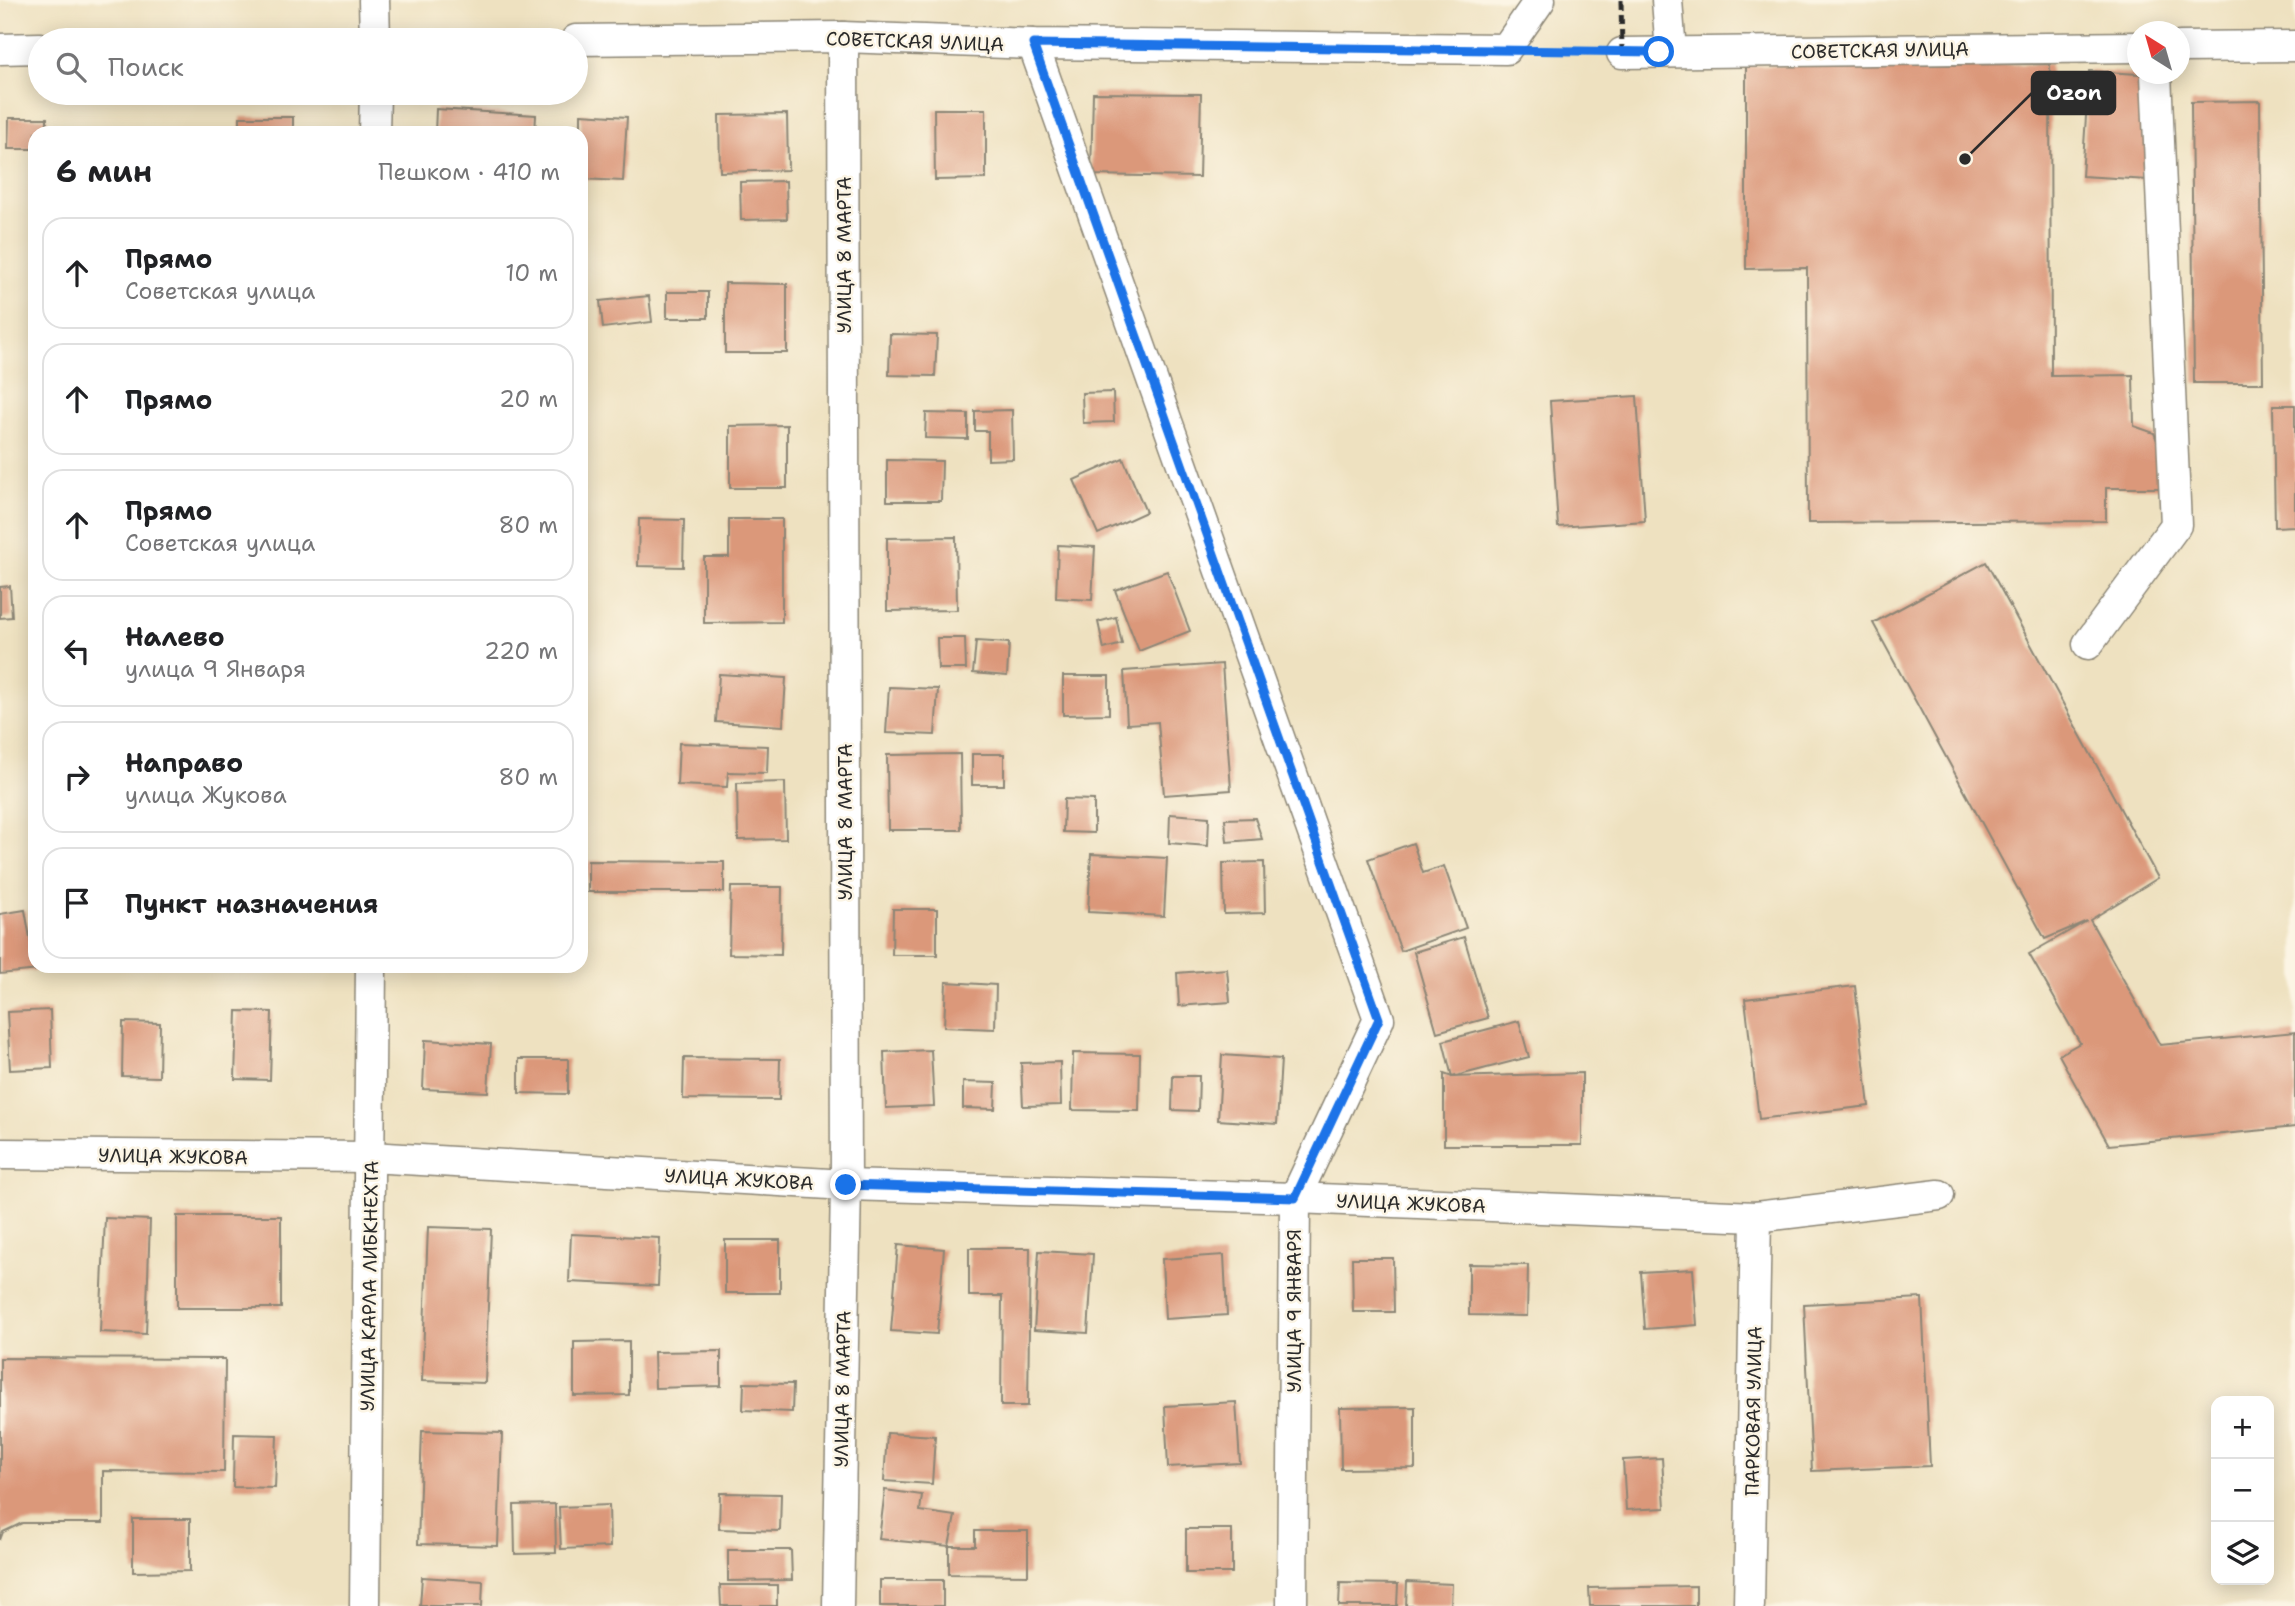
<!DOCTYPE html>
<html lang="ru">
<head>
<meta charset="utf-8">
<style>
	:root { --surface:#fff; --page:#f6f6f6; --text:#202124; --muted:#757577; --line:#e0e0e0 }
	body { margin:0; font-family:"Shantell Sans",sans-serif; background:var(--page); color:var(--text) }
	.controls { position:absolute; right:21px; bottom:21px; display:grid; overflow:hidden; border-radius:14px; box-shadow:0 4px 18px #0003 }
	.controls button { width:63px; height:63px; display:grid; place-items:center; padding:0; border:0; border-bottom:2px solid var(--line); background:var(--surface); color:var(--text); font:35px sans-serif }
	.compass { position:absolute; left:2127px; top:21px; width:63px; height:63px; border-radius:50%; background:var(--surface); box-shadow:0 4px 18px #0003; rotate:323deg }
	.stop { position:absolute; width:21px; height:21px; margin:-16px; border:5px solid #1a73e8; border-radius:50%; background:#fff }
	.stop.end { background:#1a73e8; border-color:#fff; box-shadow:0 2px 7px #0008 }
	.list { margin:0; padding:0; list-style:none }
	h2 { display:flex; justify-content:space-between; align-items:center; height:91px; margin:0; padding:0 28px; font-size:30px }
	h2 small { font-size:23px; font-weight:400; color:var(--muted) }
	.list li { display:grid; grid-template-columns:46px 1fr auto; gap:21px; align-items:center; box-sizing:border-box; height:112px; margin:0 14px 14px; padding:0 14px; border:2px solid var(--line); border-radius:21px }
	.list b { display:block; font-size:26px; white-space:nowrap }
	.list p { margin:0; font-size:23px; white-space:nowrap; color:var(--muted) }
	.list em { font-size:23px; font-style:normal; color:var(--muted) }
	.icon { flex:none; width:38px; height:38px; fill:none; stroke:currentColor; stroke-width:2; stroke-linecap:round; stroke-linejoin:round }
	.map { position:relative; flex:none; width:2295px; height:1606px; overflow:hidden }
	.search { position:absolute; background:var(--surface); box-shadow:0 4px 18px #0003; left:28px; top:28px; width:560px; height:77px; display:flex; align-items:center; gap:18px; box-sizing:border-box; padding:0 24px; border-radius:38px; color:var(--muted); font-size:26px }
	.panel { position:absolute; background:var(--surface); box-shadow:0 4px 18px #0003; left:28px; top:126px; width:560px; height:847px; border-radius:21px }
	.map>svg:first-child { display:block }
	.building { fill:#db987a }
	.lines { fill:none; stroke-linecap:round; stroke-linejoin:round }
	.minor-casing { stroke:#8c8676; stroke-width:33 }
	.path { stroke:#8c8676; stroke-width:4.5; stroke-dasharray:5 5; stroke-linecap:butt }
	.minor { stroke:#fff; stroke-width:30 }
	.rail { stroke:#2b2b2b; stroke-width:5; stroke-dasharray:10 5; stroke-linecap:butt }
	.route { stroke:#1a73e8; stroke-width:9 }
	.labels { text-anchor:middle; stroke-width:5; stroke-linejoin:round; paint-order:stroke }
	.street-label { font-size:19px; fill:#2b2b2b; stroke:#fcf5e5 }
	.leader { fill:none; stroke:#2b2b2b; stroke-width:2.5 }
	.callout-dot { fill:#2b2b2b; stroke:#fcf5e5; stroke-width:2.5 }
	.callout { fill:#2b2b2b; stroke:#2b2b2b; stroke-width:2.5 }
	.callout-label { font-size:21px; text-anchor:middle; font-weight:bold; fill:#fff }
</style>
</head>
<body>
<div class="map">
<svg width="2295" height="1606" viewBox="0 0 2295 1606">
	<rect width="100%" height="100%" fill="#fcf5e5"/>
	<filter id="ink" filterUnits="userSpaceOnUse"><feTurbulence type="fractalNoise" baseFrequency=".0143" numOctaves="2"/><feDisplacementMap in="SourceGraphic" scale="14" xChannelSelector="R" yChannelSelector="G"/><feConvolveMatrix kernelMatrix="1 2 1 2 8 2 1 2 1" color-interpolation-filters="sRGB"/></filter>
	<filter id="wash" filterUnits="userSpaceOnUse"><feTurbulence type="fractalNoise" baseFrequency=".00686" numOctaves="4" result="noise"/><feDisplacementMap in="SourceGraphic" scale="28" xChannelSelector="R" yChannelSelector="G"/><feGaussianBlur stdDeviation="1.57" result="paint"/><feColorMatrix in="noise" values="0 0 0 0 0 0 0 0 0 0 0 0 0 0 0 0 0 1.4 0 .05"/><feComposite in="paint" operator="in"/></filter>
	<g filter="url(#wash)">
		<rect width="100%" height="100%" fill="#eee1c0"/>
		<g id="blocks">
			<g class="building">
				<polygon points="2050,64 2051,376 2133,375 2134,426 2154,433 2175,488 2106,488 2106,521 1808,523 1807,268 1746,269 1746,66"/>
				<polygon points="2089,71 2155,75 2149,180 2082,176"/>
				<polygon points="1093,93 1201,94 1199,177 1091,175"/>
				<polygon points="2260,101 2263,383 2194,383 2191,102"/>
				<polygon points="436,109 536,115 535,133 435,133"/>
				<polygon points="934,109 986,109 986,179 935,180"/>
				<polygon points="581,114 627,117 623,181 581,179"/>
				<polygon points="787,114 788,170 720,172 719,115"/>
				<rect x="240" y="117" width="53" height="16"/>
				<polygon points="9,118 47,118 47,133 35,133 35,149 8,149"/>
				<polygon points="786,181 787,219 741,220 740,182"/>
				<polygon points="725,283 787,284 787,353 725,353"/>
				<rect x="667" y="292" width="41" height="26"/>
				<polygon points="649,296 652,322 603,328 600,301"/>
				<polygon points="890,334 937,335 935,376 889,375"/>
				<polygon points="1113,392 1114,422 1083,423 1082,393"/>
				<polygon points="1637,396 1645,521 1558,527 1550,401"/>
				<polygon points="2273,405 2295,405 2295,526 2275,527"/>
				<polygon points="1012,410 1013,459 988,460 988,431 975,431 975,411"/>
				<polygon points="926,413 968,414 968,439 925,438"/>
				<polygon points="787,425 787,488 730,488 730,426"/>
				<polygon points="1123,458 1146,512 1098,534 1074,480"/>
				<polygon points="887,460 942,461 941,501 887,501"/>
				<polygon points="639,519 684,520 683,567 638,566"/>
				<polygon points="729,519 782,519 782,622 704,623 704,557 729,557"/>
				<polygon points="956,537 957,610 887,611 887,538"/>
				<polygon points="1058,545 1095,547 1092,600 1056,598"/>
				<polygon points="1986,562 2158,878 2090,920 2160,1045 2295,1032 2295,1127 2109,1145 2059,1055 2080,1043 2029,954 2087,921 2045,939 1873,623"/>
				<polygon points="1167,571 1190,631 1139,651 1115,590"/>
				<polygon points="10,586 12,617 0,618 0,587"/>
				<polygon points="1116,617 1122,644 1104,649 1098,622"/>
				<polygon points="937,638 965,638 966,669 938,669"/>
				<polygon points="976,641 1009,643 1007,676 973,673"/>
				<polygon points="1222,664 1231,790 1164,795 1158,722 1127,724 1124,671"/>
				<polygon points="719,674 786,678 783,726 716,722"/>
				<polygon points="1063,676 1109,676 1109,714 1063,715"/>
				<polygon points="889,687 938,689 935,735 886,733"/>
				<polygon points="679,743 768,746 767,773 728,772 727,787 677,785"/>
				<polygon points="960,754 961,830 888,830 887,755"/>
				<rect x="972" y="754" width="32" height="31"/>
				<polygon points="785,782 786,839 738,840 737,783"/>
				<polygon points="1064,799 1094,800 1094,833 1063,832"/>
				<polygon points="1170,814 1209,817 1208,846 1169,843"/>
				<polygon points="1255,818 1262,839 1227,842 1225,819"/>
				<polygon points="1413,843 1423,873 1444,866 1466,928 1401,951 1368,859"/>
				<polygon points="1091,854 1167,858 1164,916 1088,912"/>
				<polygon points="588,861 724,862 724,892 588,892"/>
				<polygon points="1264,862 1265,913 1224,914 1223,863"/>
				<polygon points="731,887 782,887 781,955 729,954"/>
				<polygon points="893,909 937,909 937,955 892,955"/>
				<polygon points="25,910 35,966 39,970 0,974 0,914"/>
				<polygon points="1464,937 1488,1018 1437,1032 1414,952"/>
				<polygon points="1227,969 1230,1002 1179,1006 1177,973"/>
				<polygon points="946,982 996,985 995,1029 944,1027"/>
				<polygon points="1855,986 1869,1106 1759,1119 1745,999"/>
				<polygon points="50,1010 52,1068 10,1070 7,1012"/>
				<polygon points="237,1011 272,1012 270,1080 235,1079"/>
				<polygon points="1519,1021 1529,1057 1452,1077 1443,1041"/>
				<polygon points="123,1022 160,1023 159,1077 122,1076"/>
				<polygon points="425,1040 491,1044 488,1092 423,1089"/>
				<polygon points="931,1050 934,1106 886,1108 884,1052"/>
				<polygon points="1073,1053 1140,1054 1139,1111 1072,1110"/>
				<polygon points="1222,1055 1281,1059 1277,1124 1218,1120"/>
				<polygon points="684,1058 780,1059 779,1100 683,1099"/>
				<polygon points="519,1059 568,1059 568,1094 519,1093"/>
				<polygon points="1060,1062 1061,1105 1023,1106 1021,1063"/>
				<polygon points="1582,1073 1582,1145 1444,1145 1444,1074 1452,1077"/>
				<polygon points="1173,1076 1199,1076 1198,1111 1172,1110"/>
				<polygon points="963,1082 996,1083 995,1109 963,1108"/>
				<rect x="177" y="1216" width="104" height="92"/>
				<polygon points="105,1218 150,1220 146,1334 100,1332"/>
				<polygon points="428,1227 491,1229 485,1383 422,1381"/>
				<polygon points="571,1234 660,1238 658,1286 569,1282"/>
				<rect x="725" y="1240" width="55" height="53"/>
				<polygon points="898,1245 944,1249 937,1334 891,1331"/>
				<polygon points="969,1248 1030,1248 1028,1406 1001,1406 1002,1296 969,1296"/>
				<polygon points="1039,1251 1093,1254 1088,1333 1034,1330"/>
				<polygon points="1224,1255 1227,1315 1165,1319 1162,1259"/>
				<polygon points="1352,1258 1393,1258 1394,1312 1353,1312"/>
				<polygon points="1469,1264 1528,1265 1527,1316 1469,1315"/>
				<polygon points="1693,1269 1697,1325 1645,1329 1641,1272"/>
				<polygon points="1922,1298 1930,1466 1812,1471 1804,1304"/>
				<polygon points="629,1341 629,1395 574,1396 574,1342"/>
				<polygon points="721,1351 721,1386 655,1388 654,1352"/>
				<polygon points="0,1358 225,1359 224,1472 103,1471 103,1523 22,1523 3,1532 0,1540"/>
				<polygon points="744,1383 793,1384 792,1412 743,1410"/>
				<polygon points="1236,1402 1240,1463 1168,1467 1165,1406"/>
				<polygon points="1415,1407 1415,1468 1341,1469 1340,1408"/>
				<polygon points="422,1431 502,1433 498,1546 418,1544"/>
				<polygon points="887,1433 935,1436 932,1484 884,1481"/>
				<polygon points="234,1434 277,1435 275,1488 233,1487"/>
				<polygon points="1662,1458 1665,1508 1626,1510 1623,1460"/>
				<polygon points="885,1490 922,1495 920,1511 955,1516 949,1546 879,1539"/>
				<polygon points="720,1493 781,1494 780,1531 719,1529"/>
				<polygon points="555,1504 556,1553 515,1554 514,1505"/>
				<polygon points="609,1505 610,1547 561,1549 559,1507"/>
				<polygon points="133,1519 190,1519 190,1571 133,1572"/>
				<rect x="1186" y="1529" width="46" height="44"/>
				<polygon points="975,1531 1028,1531 1028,1575 949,1574 949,1546 975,1546"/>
				<polygon points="728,1550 791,1550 792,1580 728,1581"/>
				<polygon points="422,1577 483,1581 482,1606 420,1606"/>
				<rect x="880" y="1580" width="63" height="26"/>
				<polygon points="1407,1582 1452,1584 1451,1606 1406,1606"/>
				<polygon points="1340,1583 1398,1584 1397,1606 1339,1606"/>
				<polygon points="720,1585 777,1585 777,1606 721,1606"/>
				<polygon points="1696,1586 1696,1606 1590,1606 1589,1588"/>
			</g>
		</g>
	</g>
	<g filter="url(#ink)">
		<use href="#blocks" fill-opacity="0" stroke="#8c8676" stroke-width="2"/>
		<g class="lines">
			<g class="minor-casing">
				<g id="minor">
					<polyline points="374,0 375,40"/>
					<polyline points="1667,0 1671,52"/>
					<polyline points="576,40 843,37 1033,44 1506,49 1540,0"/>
					<polyline points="1033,44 1379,1019 1295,1198 1292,1606"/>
					<polyline points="2180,47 2295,46"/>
					<polyline points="0,49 40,48"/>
					<polyline points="1622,53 2138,47"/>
					<polyline points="374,133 375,93"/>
					<polyline points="2088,644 2176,525 2156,74"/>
					<polyline points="0,1154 370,1157 846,1185 1295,1198 1756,1217 1939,1195"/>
					<polyline points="365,1606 371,966"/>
					<polyline points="838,1606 846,1185 843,37"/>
					<polyline points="1749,1606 1756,1217"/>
				</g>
			</g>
			<polyline class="path" points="1546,50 1589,52"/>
			<use href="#minor" class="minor"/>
			<polyline class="rail" points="1621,0 1622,53"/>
		</g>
	</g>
	<g class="lines" filter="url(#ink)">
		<polyline class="route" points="846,1185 1295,1198 1379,1019 1033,44 1659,52"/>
	</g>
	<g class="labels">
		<g class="street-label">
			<text transform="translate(915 41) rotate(2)" y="7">СОВЕТСКАЯ УЛИЦА</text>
			<text transform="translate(1880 50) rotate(-1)" y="7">СОВЕТСКАЯ УЛИЦА</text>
			<text transform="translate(844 255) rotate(-90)" y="7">УЛИЦА 8 МАРТА</text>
			<text transform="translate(845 822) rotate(-90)" y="7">УЛИЦА 8 МАРТА</text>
			<text transform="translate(173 1156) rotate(1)" y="7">УЛИЦА ЖУКОВА</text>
			<text transform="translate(739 1179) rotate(3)" y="7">УЛИЦА ЖУКОВА</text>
			<text transform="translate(1411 1203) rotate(2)" y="7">УЛИЦА ЖУКОВА</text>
			<text transform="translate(369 1286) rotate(-89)" y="7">УЛИЦА КАРЛА ЛИБКНЕХТА</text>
			<text transform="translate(1294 1311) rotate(-90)" y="7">УЛИЦА 9 ЯНВАРЯ</text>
			<text transform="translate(842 1389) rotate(-89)" y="7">УЛИЦА 8 МАРТА</text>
			<text transform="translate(1753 1411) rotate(-89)" y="7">ПАРКОВАЯ УЛИЦА</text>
		</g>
	</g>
	<path class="leader" d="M1965 159L2032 93"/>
	<circle class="callout-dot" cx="1965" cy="159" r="7"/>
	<rect class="callout" x="2032" y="72" width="83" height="42" rx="7"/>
	<g class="callout-label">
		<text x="2074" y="100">Ozon</text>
	</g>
</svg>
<div class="controls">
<button>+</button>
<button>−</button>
<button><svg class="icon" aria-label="layers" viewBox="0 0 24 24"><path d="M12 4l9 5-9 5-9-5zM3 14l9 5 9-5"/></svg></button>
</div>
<svg class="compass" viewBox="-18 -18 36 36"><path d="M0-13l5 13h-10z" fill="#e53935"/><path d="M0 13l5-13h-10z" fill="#757577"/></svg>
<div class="stop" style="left:1659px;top:52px"></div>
<div class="stop end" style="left:846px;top:1185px"></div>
<div class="search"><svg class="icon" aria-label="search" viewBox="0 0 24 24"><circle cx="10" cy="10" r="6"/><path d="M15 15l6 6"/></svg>Поиск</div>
<section class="panel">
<h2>6 мин<small>Пешком · 410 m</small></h2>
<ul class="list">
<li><svg class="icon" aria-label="ahead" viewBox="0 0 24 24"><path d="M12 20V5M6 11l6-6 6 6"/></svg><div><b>Прямо</b><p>Советская улица</p></div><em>10 m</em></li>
<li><svg class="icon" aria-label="ahead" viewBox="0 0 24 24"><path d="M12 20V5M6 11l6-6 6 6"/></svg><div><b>Прямо</b></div><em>20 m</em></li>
<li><svg class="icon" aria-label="ahead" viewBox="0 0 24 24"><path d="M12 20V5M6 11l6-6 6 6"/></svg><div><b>Прямо</b><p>Советская улица</p></div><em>80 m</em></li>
<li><svg class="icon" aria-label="left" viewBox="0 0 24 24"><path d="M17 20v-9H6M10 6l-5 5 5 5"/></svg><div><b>Налево</b><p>улица 9 Января</p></div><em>220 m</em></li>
<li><svg class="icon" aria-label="right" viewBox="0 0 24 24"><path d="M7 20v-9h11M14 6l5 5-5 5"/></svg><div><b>Направо</b><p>улица Жукова</p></div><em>80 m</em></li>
<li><svg class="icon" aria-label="arrive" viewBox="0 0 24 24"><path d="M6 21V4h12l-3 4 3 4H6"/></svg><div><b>Пункт назначения</b></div></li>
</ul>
</section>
</div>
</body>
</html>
